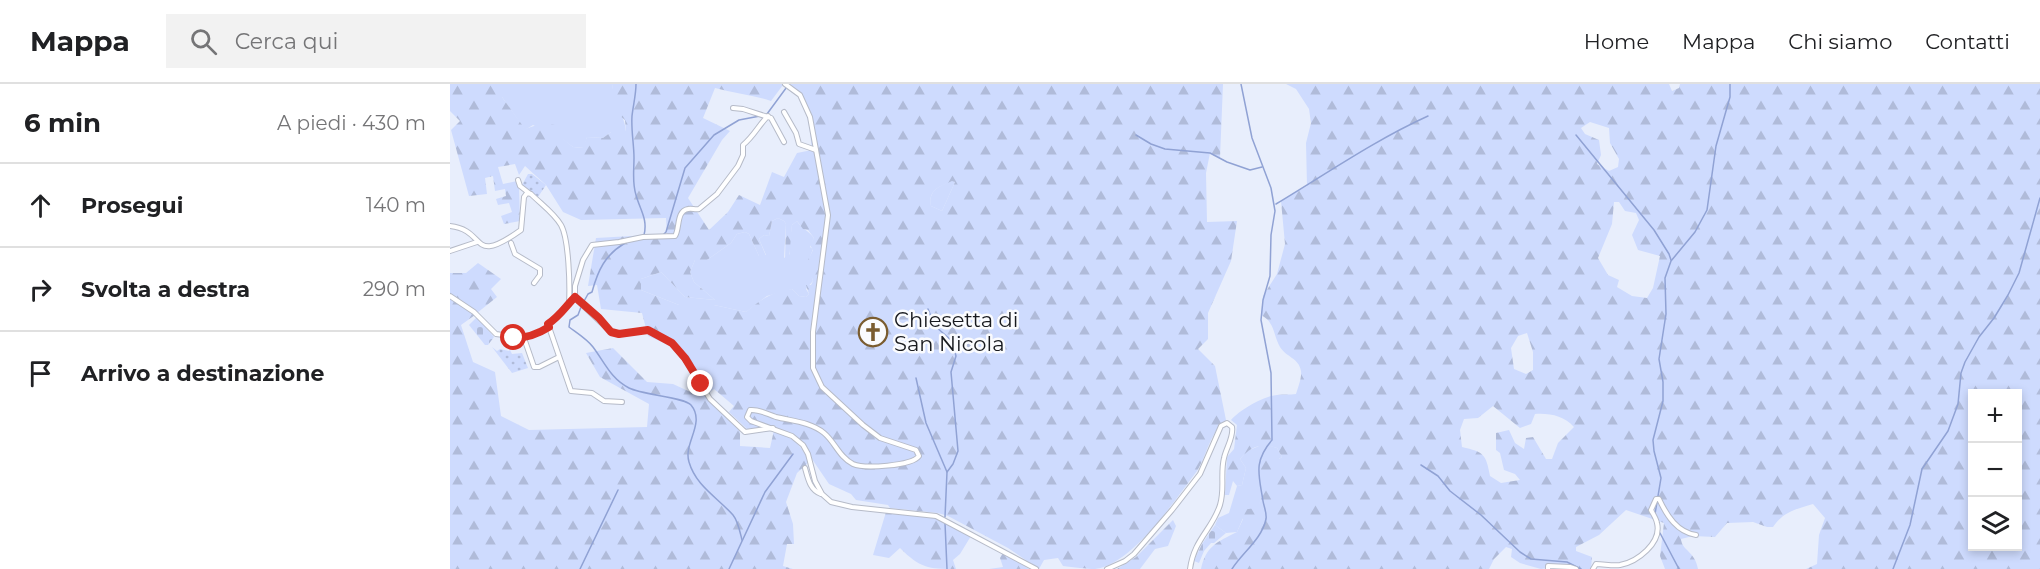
<!DOCTYPE html>
<html lang="it">
<head>
<meta charset="utf-8">
<style>
	:root { --surface:#fff; --page:#f2f2f2; --text:#202124; --muted:#757577; --line:#e0e0e0 }
	body { margin:0; font-family:Montserrat,sans-serif; background:var(--page); color:var(--text) }
	.controls { position:absolute; right:18px; bottom:18px; display:grid; overflow:hidden; border-radius:0px; box-shadow:0 3px 9px #0003 }
	.controls button { width:54px; height:54px; display:grid; place-items:center; padding:0; border:0; border-bottom:2px solid var(--line); background:var(--surface); color:var(--text); font:30px sans-serif }
	.stop { position:absolute; width:18px; height:18px; margin:-14px; border:4px solid #d93025; border-radius:50%; background:#fff }
	.stop.end { background:#d93025; border-color:#fff; box-shadow:0 2px 6px #0008 }
	.list { margin:0; padding:0; list-style:none }
	h2 { display:flex; justify-content:space-between; align-items:center; height:78px; margin:0; padding:0 24px; font-size:26px }
	h2 small { font-size:20px; font-weight:400; color:var(--muted) }
	.list li { display:grid; grid-template-columns:39px 1fr auto; gap:18px; align-items:center; box-sizing:border-box; height:84px; padding:0 24px; border-top:2px solid var(--line) }
	.list b { display:block; font-size:22px; white-space:nowrap }
	.list em { font-size:20px; font-style:normal; color:var(--muted) }
	.icon { flex:none; width:33px; height:33px; fill:none; stroke:currentColor; stroke-width:2; stroke-linecap:round; stroke-linejoin:round }
	.map { position:relative; flex:none; width:1590px; height:485px; overflow:hidden }
	header { display:flex; align-items:center; gap:36px; box-sizing:border-box; height:84px; padding:0 30px; background:var(--surface); border-bottom:2px solid var(--line) }
	header strong { font-size:28px }
	nav { display:flex; gap:33px; margin-inline-start:auto; font-size:21px }
	.search { width:420px; height:54px; background:var(--page); display:flex; align-items:center; gap:15px; box-sizing:border-box; padding:0 21px; border-radius:0px; color:var(--muted); font-size:22px }
	main { display:flex }
	aside { flex:1; background:var(--surface) }
	.map>svg:first-child { display:block }
	.grass { fill:#cedbfe }
	.forest { fill:url(#forest-firs); fill-rule:evenodd }
	.cemetery { fill:url(#cemetery-stones) }
	.park { fill:url(#park-dots) }
	.lines { fill:none; stroke-linecap:round; stroke-linejoin:round }
	.stream { stroke:#90a2d4; stroke-width:1.5 }
	.street-casing { stroke:#b6bbc8; stroke-width:6 }
	.street { stroke:#fff; stroke-width:4 }
	.route { stroke:#d93025; stroke-width:8 }
	.labels { text-anchor:middle; stroke-width:5; stroke-linejoin:round; paint-order:stroke }
	.poi-label { font-size:21px; fill:#181a1f; stroke:#fafbfe; text-anchor:start }
</style>
</head>
<body>
<header>
<strong>Mappa</strong>
<div class="search"><svg class="icon" aria-label="search" viewBox="0 0 24 24"><circle cx="10" cy="10" r="6"/><path d="M15 15l6 6"/></svg>Cerca qui</div>
<nav><a>Home</a><a>Mappa</a><a>Chi siamo</a><a>Contatti</a></nav>
</header>
<main>
<aside>
<h2>6 min<small>A piedi · 430 m</small></h2>
<ul class="list">
<li><svg class="icon" aria-label="ahead" viewBox="0 0 24 24"><path d="M12 20V5M6 11l6-6 6 6"/></svg><div><b>Prosegui</b></div><em>140 m</em></li>
<li><svg class="icon" aria-label="right" viewBox="0 0 24 24"><path d="M7 20v-9h11M14 6l5 5-5 5"/></svg><div><b>Svolta a destra</b></div><em>290 m</em></li>
<li><svg class="icon" aria-label="arrive" viewBox="0 0 24 24"><path d="M6 21V4h12l-3 4 3 4H6"/></svg><div><b>Arrivo a destinazione</b></div></li>
</ul>
</aside>
<div class="map">
<svg width="1590" height="485" viewBox="0 0 1590 485">
	<defs>
		<pattern id="forest-firs" width="22" height="20" patternUnits="userSpaceOnUse" patternTransform="scale(1.5)"><rect width="22" height="20" fill="#cedbfe"/><path d="M5 1l3.5 6h-7zM16 11l3.5 6h-7z" fill="#b0bbd9"/></pattern>
		<pattern id="cemetery-stones" width="16" height="16" patternUnits="userSpaceOnUse" patternTransform="scale(1.5)"><rect width="16" height="16" fill="#cedbfe"/><path d="M2 7V4a2 2 0 0 1 4 0v3zM10 15v-3a2 2 0 0 1 4 0v3z" fill="#b0bbd9"/></pattern>
		<pattern id="park-dots" width="8" height="8" patternUnits="userSpaceOnUse" patternTransform="scale(1.5)"><rect width="8" height="8" fill="#cedbfe"/><path d="M2 2h.1M6 6h.1" fill="none" stroke="#b0bbd9" stroke-width="1.8" stroke-linecap="round"/></pattern>
	</defs>
	<rect width="100%" height="100%" fill="#e8eefc"/>
	<g class="grass">
		<path d="M52 0H163C161 17 175 30 176 48H161L153 54 137 53 134 64 123 63 111 54 83 41 75 46 52 13Z"/>
		<path d="M502 96 505 98 492 127 481 122C478 106 489 103 502 96Z"/>
		<path d="M328 134 334 137 336 140 334 174 340 170 339 164 342 141 347 137C351 144 358 146 364 154L360 163 363 165 357 181 363 197 356 205 359 210 356 213 349 212 342 205 317 212 296 228 264 221H229L191 206V195L211 188 235 213 265 216 244 198 240 188 245 176H257L281 159 287 150 295 148 299 150 309 172 316 171 309 155 314 151 319 152 322 137Z"/>
		<polygon points="814,360 827,364 832,373 829,375 813,375 811,377 811,416 809,421 793,434 787,448 776,449 765,441 768,434 779,429 787,402 792,401 796,384 790,375 797,367"/>
	</g>
	<g class="forest">
		<path d="M0 0H52V13L75 45 93 39 111 42 112 54 123 63 133 64 137 53 153 54 161 48 176 47 175 36 163 26V0H773L770 74 760 69 756 89 757 138 787 137 781 177 758 229V255L748 265 765 282 776 336C760 348 757 371 747 387 725 416 682 481 645 485 637 485 623 483 613 482L608 474 594 476 589 485 558 464 498 432 488 429 440 424 438 421 406 416 401 410 379 400 347 353 325 343 297 345 279 328 284 322 264 305 260 308 231 266 198 252 192 229 151 225 147 201 138 202 146 154 217 150 216 134 131 136 113 128 96 101 75 82 69 91 65 80 48 83 53 100 67 97 69 101 70 137 54 140 51 132 62 128 59 119 48 121 46 115 56 112 55 105 45 107 43 92 35 94 37 110 19 112 1 46 10 37 0 27ZM333 1C338 5 345 8 349 13 359 28 360 49 362 66L347 69 334 93 322 88 310 121 289 111 278 128 259 146 238 114 272 56 280 47 253 34 265 4C284 9 303 11 321 17ZM502 97 505 98 492 127 481 122C478 106 489 103 502 97ZM328 134 334 137 336 140 335 177 339 176 342 141 347 137 353 145 358 146 364 154 360 161 363 166 353 186 355 191 362 194 363 197 361 201H356L359 210 356 213 349 212 342 205C323 207 310 216 296 228L264 221H229L191 206V195L211 188 235 213 265 216 244 198 240 188 245 176H257L281 159 287 150 295 148 299 150 309 172 314 174 316 172 309 155 314 151 319 152 322 137Z"/>
		<path d="M836 0H1219L1222 7 1229 4 1230 0H1590V485H1356L1367 480 1369 451 1375 434 1363 420C1346 425 1333 428 1323 443H1317L1303 438 1277 439 1265 453 1243 452 1231 455C1232 467 1245 467 1248 485H1215L1210 472 1214 439 1176 426 1149 451 1126 463V467L1142 473 1141 485H1128L1113 481 1091 485 1070 479 1061 473 1062 465 1056 463 1044 475 1039 485H751C756 462 767 458 787 448L793 435 788 431 789 426C798 425 807 426 811 416V377L813 375H829L832 373 827 364C811 359 801 362 790 375L796 384 792 401 787 402 783 397 779 411H775L777 373 784 365 787 341 781 336C790 326 814 312 827 311 834 310 839 311 846 310 848 304 852 293 851 287 849 274 836 273 830 263 823 251 825 238 811 231L813 212 827 190 835 160 831 117 857 102 856 59 861 39 859 25 846 5ZM1140 38 1159 44 1160 59 1169 75 1168 83 1159 87 1147 80 1151 71 1149 56 1135 50 1131 44ZM1164 118H1169L1175 127 1186 129 1189 136 1182 151 1188 166 1210 172 1203 204 1197 214 1182 212 1167 203 1169 196 1158 191 1148 174 1162 140ZM1077 249 1083 268V286L1076 290 1064 285 1061 264 1068 252ZM1522 310H1568V462H1522ZM1043 322 1070 344 1081 340 1085 330C1100 329 1114 332 1124 343L1108 359 1102 375H1096L1083 353 1076 354 1074 365 1065 359 1059 346 1046 349V366L1050 369 1054 386 1065 390 1070 396 1051 399 1040 392C1036 370 1034 368 1012 363L1010 346 1014 335 1028 334Z"/>
		<polygon points="28,179 51,195 41,205 47,213 27,229 0,210 0,189 16,189"/>
		<path d="M0 213 25 231 11 241 23 278 45 288 51 332 79 346 197 343 199 320 150 293 136 269 163 264 197 298 223 300 247 311 250 306 290 347V362L320 364 324 346C343 355 350 358 359 378L347 389 336 418 343 440 344 460H337L333 482 343 485H0Z"/>
		<path d="M436 428 484 433 521 452 510 470 503 476 506 485C478 485 470 484 450 464L439 474 423 471Z"/>
		<polygon points="723,436 726,442 718,462 705,465 690,485 667,485 686,473"/>
		<polygon points="553,469 579,485 539,485 553,483 550,474"/>
	</g>
	<g class="cemetery">
		<polygon points="27,233 44,253 38,261 35,261 19,241"/>
		<polygon points="765,441 776,449 764,459 761,459 754,467 749,479 744,477 752,460"/>
	</g>
	<g class="park">
		<polygon points="78,90 82,90 96,101 88,113 72,101"/>
		<polygon points="42,263 47,267 50,265 59,267 60,266 62,270 72,269 78,284 62,289"/>
	</g>
	<g class="lines">
		<g class="stream">
			<path d="M186 0C186 11 183 22 182 32 181 47 184 60 184 74 184 87 182 99 186 111 190 126 198 135 194 151"/>
			<polyline points="317,30 339,0"/>
			<polyline points="686,51 701,60 715,65 760,69 777,78 800,86 812,83"/>
			<polyline points="1126,51 1204,146 1219,170 1221,176"/>
			<path d="M826 120C876 90 925 56 978 32"/>
			<polyline points="213,151 216,148 235,84 264,51 289,36 310,32"/>
			<path d="M133 219 138 210 142 208C148 186 155 171 175 159"/>
			<path d="M131 223 128 231 120 236 119 243C127 249 137 255 143 263 155 279 161 295 179 304 193 311 234 313 241 321 256 339 233 359 239 378 246 402 267 413 283 431 288 437 290 448 292 456"/>
			<polyline points="478,225 485,242 502,257 506,272 501,288 508,367 503,380 497,388"/>
			<polyline points="466,294 476,339 497,388 495,433"/>
			<polyline points="971,381 988,392 1000,407 1031,431 1070,468 1081,475 1117,478 1131,485"/>
			<polyline points="1205,430 1211,394 1204,367 1203,356 1213,317 1213,298 1209,275 1216,230 1215,194 1221,177 1245,148 1257,126 1266,62 1280,13 1280,0"/>
			<polyline points="495,439 497,485"/>
			<polyline points="1210,449 1229,485"/>
			<polyline points="130,485 168,406"/>
			<polyline points="279,485 315,408 343,370"/>
			<path d="M782 485C792 469 812 455 816 435 817 429 814 423 813 417 809 391 803 378 822 356L821 289 811 236 813 216 820 192 821 151 825 127 821 104 802 54 791 0"/>
			<polyline points="1443,485 1460,441 1472,385 1498,347 1508,320 1511,289 1515,278 1529,253 1544,234 1558,211 1569,189 1590,114"/>
		</g>
		<g class="street-casing">
			<g id="street">
				<path d="M335 0 350 11 360 33 378 131 363 248V284L372 303 413 341 430 354 466 366 469 372C462 382 414 385 403 380 389 373 385 358 374 349 361 338 342 337 326 333 317 330 309 325 300 326L297 333 301 337 342 352 353 361 358 370 365 397 372 410 381 418 402 423 486 432 586 485"/>
				<polyline points="283,24 293,25 321,34 334,58"/>
				<polyline points="334,28 346,49 349,60 366,66"/>
				<polyline points="68,96 70,102 79,109"/>
				<path d="M0 142C38 146 19 183 71 146L74 113 77 109 81 110C91 120 104 129 111 141 119 155 120 202 119 220"/>
				<polyline points="61,159 65,170 90,185 90,191 84,199"/>
				<polyline points="0,167 27,158"/>
				<path d="M0 212 24 228 46 250 74 254 88 249 99 243 98 240C111 231 115 222 125 214"/>
				<path d="M125 214V202L133 176 142 161 169 158 193 153 225 152C230 145 226 127 238 125 242 124 245 126 249 125L267 110 288 82 293 71V61C304 52 308 42 318 32"/>
				<polyline points="125,214 161,248 169,250 198,246 222,259 235,275 260,315 295,348 323,344"/>
				<polyline points="99,243 121,307 142,309 154,317 172,318"/>
				<polyline points="74,254 84,283 89,283 109,273"/>
				<path d="M355 384C358 395 360 406 371 410"/>
				<path d="M657 485 675 477 684 470 722 426 750 390 771 342 777 339 782 343C784 353 776 364 774 374 770 390 775 405 770 421 762 446 744 455 740 485"/>
				<polyline points="1098,485 1098,482 1120,483 1126,485"/>
				<path d="M1143 485 1146 480C1154 480 1162 482 1170 481 1187 478 1212 459 1207 439 1206 434 1203 430 1201 426L1206 415H1209C1217 432 1227 448 1246 451"/>
			</g>
		</g>
		<use href="#street" class="street"/>
	</g>
	<g class="lines">
		<path class="route" d="M64 254C78 254 88 250 99 243L98 240C111 231 115 223 125 213L149 234 161 248 169 250 198 246 222 259 235 274 251 300"/>
	</g>
	<defs>
		<g id="church-ring" transform="scale(1.5)"><circle r="9.5" fill="#fafbfe" stroke="#7a5c30" stroke-width="1.5"/><path d="M-1.2-6h2.4v3.5h3.3v2.4h-3.3V6h-2.4V-.1h-3.3v-2.4h3.3Z" fill="#7a5c30"/></g>
	</defs>
	<g fill-rule="evenodd">
		<use href="#church-ring" x="423" y="248"/>
	</g>
	<g class="labels">
		<g class="poi-label">
			<text x="444" y="243">Chiesetta di<tspan x="444" dy="24">San Nicola</tspan></text>
		</g>
	</g>
</svg>
<div class="controls">
<button>+</button>
<button>−</button>
<button><svg class="icon" aria-label="layers" viewBox="0 0 24 24"><path d="M12 4l9 5-9 5-9-5zM3 14l9 5 9-5"/></svg></button>
</div>
<div class="stop" style="left:64px;top:254px"></div>
<div class="stop end" style="left:251px;top:300px"></div>
</div>
</main>
</body>
</html>
